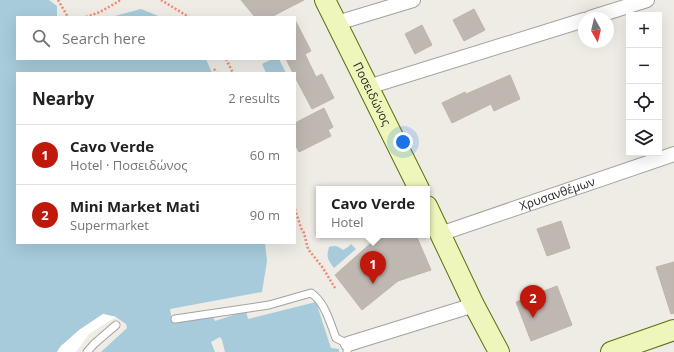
<!DOCTYPE html>
<html lang="en">
<head>
<meta charset="utf-8">
<style>
	:root { --surface:#fff; --page:#f2f2f2; --text:#202124; --muted:#757577; --line:#e0e0e0; --accent:#c0180b }
	body { margin:0; font-family:"Open Sans",sans-serif; background:var(--page); color:var(--text) }
	.controls { position:absolute; right:12px; top:12px; display:grid; overflow:hidden; border-radius:0px; box-shadow:0 4px 16px #0002 }
	.controls button { width:36px; height:36px; display:grid; place-items:center; padding:0; border:0; border-bottom:1px solid var(--line); background:var(--surface); color:var(--text); font:20px sans-serif }
	.compass { position:absolute; left:578px; top:12px; width:36px; height:36px; border-radius:50%; background:var(--surface); box-shadow:0 4px 16px #0002; rotate:172deg }
	.you { position:absolute; left:403px; top:142px; width:14px; height:14px; margin:-10px; border:3px solid #fff; border-radius:50%; background:#1a73e8; box-shadow:0 0 0 6px #1a73e833 }
	.badge { display:grid; place-items:center; width:26px; height:26px; border-radius:50%; background:var(--accent); color:#fff; font-size:13px; font-weight:700 }
	.pin { position:absolute; translate:-50% -33px; filter:drop-shadow(0 1px 2px #0008) }
	.pin::after { content:''; position:absolute; top:21px; width:14px; height:12px; background:inherit; clip-path:polygon(0 0,100% 0,50% 100%) }
	.popup { position:absolute; left:316px; top:186px; width:114px; height:52px; box-sizing:border-box; display:grid; place-content:center; border-radius:0px; background:var(--surface); filter:drop-shadow(0 1px 3px #0005); font-size:13px; white-space:nowrap; color:var(--muted) }
	.popup b { font-size:15px; color:var(--text) }
	.popup::after { content:''; position:absolute; left:50%; top:100%; margin-left:-8px; border:8px solid transparent; border-top-color:var(--surface) }
	.list { margin:0; padding:0; list-style:none }
	h2 { display:flex; justify-content:space-between; align-items:center; height:52px; margin:0; padding:0 16px; font-size:17px }
	h2 small { font-size:13px; font-weight:400; color:var(--muted) }
	.list li { display:grid; grid-template-columns:26px 1fr auto; gap:12px; align-items:center; box-sizing:border-box; height:60px; padding:0 16px; border-top:1px solid var(--line) }
	.list b { display:block; font-size:15px; white-space:nowrap }
	.list p { margin:0; font-size:13px; white-space:nowrap; color:var(--muted) }
	.list em { font-size:13px; font-style:normal; color:var(--muted) }
	.icon { flex:none; width:22px; height:22px; fill:none; stroke:currentColor; stroke-width:2; stroke-linecap:round; stroke-linejoin:round }
	.map { position:relative; flex:none; width:674px; height:352px; overflow:hidden }
	.search { position:absolute; background:var(--surface); box-shadow:0 4px 16px #0002; left:16px; top:16px; width:280px; height:44px; display:flex; align-items:center; gap:10px; box-sizing:border-box; padding:0 14px; border-radius:0px; color:var(--muted); font-size:15px }
	.panel { position:absolute; background:var(--surface); box-shadow:0 4px 16px #0002; left:16px; top:72px; width:280px; height:172px; border-radius:0px }
	.map>svg:first-child { display:block }
	.water { fill:#a7cbda }
	.pier { fill:#fff }
	.building { fill:#bfb8b1; stroke:#bfb4a8 }
	.lines { fill:none; stroke-linecap:round; stroke-linejoin:round }
	.lane-casing { stroke:#a2a2a2; stroke-width:9 }
	.street-casing { stroke:#a2a2a2; stroke-width:16 }
	.secondary-casing { stroke:#5d6f0b; stroke-width:22 }
	.path { stroke:#f28872; stroke-width:2.5; stroke-dasharray:2 2; stroke-linecap:butt }
	.lane { stroke:#fff; stroke-width:7 }
	.street { stroke:#fff; stroke-width:14 }
	.secondary { stroke:#eff6bb; stroke-width:20 }
	.labels { text-anchor:middle; stroke-width:4; stroke-linejoin:round; paint-order:stroke }
	.street-label { font-size:12px; fill:#1e1e1e; stroke:#fff }
</style>
</head>
<body>
<div class="map">
<svg width="674" height="352" viewBox="0 0 674 352">
	<rect width="100%" height="100%" fill="#eeece5"/>
	<g class="water">
		<polygon points="0,0 49,0 57,6 57,17 17,17 17,59 206,59 212,73 17,73 17,243 265,243 267,261 262,292 170,309 172,321 212,315 215,321 246,311 248,319 316,302 331,348 339,349 339,352 225,352 222,340 220,337 211,342 215,352 101,352 127,328 126,324 116,317 103,314 61,346 57,352 0,352"/>
		<polygon points="141,9 161,17 111,17"/>
		<polygon points="272,59 279,59 286,73 266,73 262,64"/>
		<path d="M351 244 356 249 334 268C328 259 326 258 329 247 335 245 338 246 343 250L348 247Z"/>
	</g>
	<polygon class="pier" points="103,314 116,317 89,334 76,352 57,352 61,346 79,330"/>
	<g class="building">
		<polygon points="241,0 304,0 271,17 255,17"/>
		<polygon points="474,9 485,30 464,41 453,20"/>
		<polygon points="295,20 311,51 305,54 316,77 322,74 334,98 312,109 295,77 295,73 293,73 286,59 295,59"/>
		<polygon points="422,25 432,45 415,54 405,34"/>
		<polygon points="510,75 520,99 494,111 491,104 452,123 442,103 465,92 466,94"/>
		<polygon points="324,108 333,127 328,130 331,136 299,152 295,144 295,123"/>
		<polygon points="561,221 570,248 547,256 537,229"/>
		<polygon points="381,235 416,235 431,270 398,281 362,310 335,275 379,236"/>
		<polygon points="674,262 674,313 671,314 656,267"/>
		<polygon points="557,286 572,325 531,341 516,302"/>
	</g>
	<g class="lines">
		<g class="lane-casing">
			<g id="lane">
				<path d="M175 319 269 305 311 293C325 302 330 323 336 338L348 344 347 352"/>
				<polyline points="87,352 94,344 116,325"/>
			</g>
		</g>
		<g class="street-casing">
			<g id="street">
				<polyline points="590,18 647,0"/>
				<polyline points="337,23 413,0"/>
				<polyline points="368,87 584,20"/>
				<path id="s1" d="M440 234 674 154"/>
				<polyline points="348,344 474,305"/>
			</g>
		</g>
		<g class="secondary-casing">
			<g id="secondary">
				<path id="s2" d="M325 0 419 189"/>
				<polyline points="427,206 474,305 499,352"/>
				<polyline points="611,352 674,330"/>
			</g>
		</g>
		<g class="path">
			<polyline points="58,0 68,17"/>
			<polyline points="161,0 189,17"/>
			<polyline points="86,17 100,12 121,0"/>
			<polyline points="226,59 233,73"/>
			<polyline points="214,69 217,73"/>
			<polyline points="295,209 301,228 304,233 308,249 323,268 335,288"/>
		</g>
		<use href="#lane" class="lane"/>
		<use href="#street" class="street"/>
		<use href="#secondary" class="secondary"/>
	</g>
	<g class="labels">
		<g class="street-label">
			<text dy="4" stroke="none"><textPath href="#s2" startOffset="105">Ποσειδώνος</textPath></text>
			<text dy="4" stroke="none"><textPath href="#s1" startOffset="124">Χρυσανθέμων</textPath></text>
		</g>
	</g>
</svg>
<div class="controls">
<button>+</button>
<button>−</button>
<button><svg class="icon" aria-label="locate" viewBox="0 0 24 24"><circle cx="12" cy="12" r="6"/><path d="M12 2v4M12 18v4M2 12h4M18 12h4"/></svg></button>
<button><svg class="icon" aria-label="layers" viewBox="0 0 24 24"><path d="M12 4l9 5-9 5-9-5zM3 14l9 5 9-5"/></svg></button>
</div>
<svg class="compass" viewBox="-18 -18 36 36"><path d="M0-13l5 13h-10z" fill="#e53935"/><path d="M0 13l5-13h-10z" fill="#757577"/></svg>
<div class="you"></div>
<div class="pin badge" style="left:373px;top:284px">1</div>
<div class="popup"><b>Cavo Verde</b>Hotel</div>
<div class="pin badge" style="left:533px;top:318px">2</div>
<div class="search"><svg class="icon" aria-label="search" viewBox="0 0 24 24"><circle cx="10" cy="10" r="6"/><path d="M15 15l6 6"/></svg>Search here</div>
<section class="panel">
<h2>Nearby<small>2 results</small></h2>
<ul class="list">
<li><span class="badge">1</span><div><b>Cavo Verde</b><p>Hotel · Ποσειδώνος</p></div><em>60 m</em></li>
<li><span class="badge">2</span><div><b>Mini Market Mati</b><p>Supermarket</p></div><em>90 m</em></li>
</ul>
</section>
</div>
</body>
</html>
